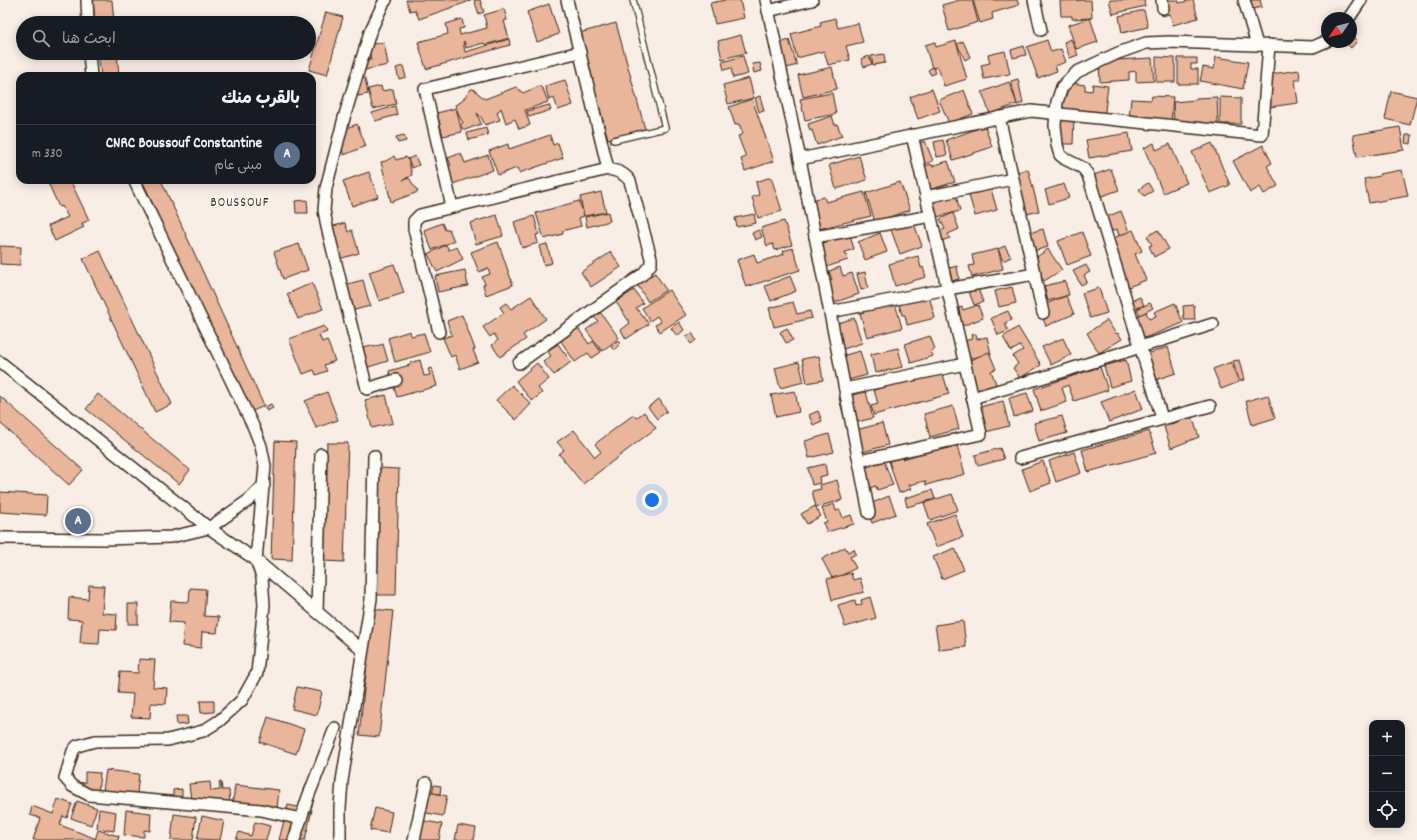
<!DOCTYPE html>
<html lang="ar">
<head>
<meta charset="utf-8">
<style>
	:root { --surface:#171b24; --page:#20242c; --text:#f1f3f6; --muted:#9ea1a6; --line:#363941; --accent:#9f9995 }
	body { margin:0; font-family:Dekko,"Playpen Sans Arabic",sans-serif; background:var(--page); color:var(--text); direction:rtl }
	.controls { position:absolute; right:12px; bottom:12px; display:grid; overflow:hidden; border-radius:8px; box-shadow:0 2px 10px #0003 }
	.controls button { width:36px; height:36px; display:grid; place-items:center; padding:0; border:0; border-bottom:1px solid var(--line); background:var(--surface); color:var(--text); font:20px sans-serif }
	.compass { position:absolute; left:1321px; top:12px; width:36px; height:36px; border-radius:50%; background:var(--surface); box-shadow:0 2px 10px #0003; rotate:235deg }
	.you { position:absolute; left:652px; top:500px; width:14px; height:14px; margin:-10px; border:3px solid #fff; border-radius:50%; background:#1a73e8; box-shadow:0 0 0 6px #1a73e833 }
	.badge { display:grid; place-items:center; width:26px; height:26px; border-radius:50%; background:var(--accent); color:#fff; font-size:13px; font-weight:700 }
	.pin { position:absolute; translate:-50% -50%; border:2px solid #fff; box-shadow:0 1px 4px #0006 }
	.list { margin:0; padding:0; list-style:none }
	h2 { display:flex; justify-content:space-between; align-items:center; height:52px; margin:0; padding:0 16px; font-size:17px }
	h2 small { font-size:13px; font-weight:400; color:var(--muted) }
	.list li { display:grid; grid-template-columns:26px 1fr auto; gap:12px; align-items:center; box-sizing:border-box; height:60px; padding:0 16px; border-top:1px solid var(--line) }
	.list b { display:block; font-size:15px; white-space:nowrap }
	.list p { margin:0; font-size:13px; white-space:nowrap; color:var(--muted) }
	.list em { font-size:13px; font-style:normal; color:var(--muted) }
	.icon { flex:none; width:22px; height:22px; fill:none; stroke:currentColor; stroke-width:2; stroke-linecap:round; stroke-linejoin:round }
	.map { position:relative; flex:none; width:1417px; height:840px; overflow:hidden; direction:ltr }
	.search { position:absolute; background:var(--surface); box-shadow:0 2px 10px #0003; left:16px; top:16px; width:300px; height:44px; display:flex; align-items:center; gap:10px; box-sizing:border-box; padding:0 14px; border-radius:22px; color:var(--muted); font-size:15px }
	.panel { position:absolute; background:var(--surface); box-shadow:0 2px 10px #0003; left:16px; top:72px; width:300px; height:112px; border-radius:12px; direction:rtl }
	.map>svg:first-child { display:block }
	.building { fill:#e9b59b; stroke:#3b2a1e }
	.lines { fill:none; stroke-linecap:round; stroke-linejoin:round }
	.lane-casing { stroke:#3b2a1e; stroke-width:8 }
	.street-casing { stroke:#3b2a1e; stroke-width:14 }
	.lane { stroke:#fdfcf7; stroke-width:5.5 }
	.street { stroke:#fdfcf7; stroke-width:11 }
	.labels { text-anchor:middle; stroke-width:3; stroke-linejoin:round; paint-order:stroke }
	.neighbourhood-label { font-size:13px; letter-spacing:1px; fill:#3b2a1e; stroke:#fdfcf7 }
</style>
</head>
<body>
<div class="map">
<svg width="1417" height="840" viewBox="0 0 1417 840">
	<rect width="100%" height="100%" fill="#f9eee5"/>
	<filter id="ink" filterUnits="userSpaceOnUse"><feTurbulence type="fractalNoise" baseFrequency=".025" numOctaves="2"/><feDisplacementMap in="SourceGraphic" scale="8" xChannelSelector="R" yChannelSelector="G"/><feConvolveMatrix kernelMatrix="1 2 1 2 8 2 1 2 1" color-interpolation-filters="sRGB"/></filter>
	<g filter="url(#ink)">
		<g class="building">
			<polygon points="93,0 112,0 114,23 95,23"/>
			<polygon points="406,0 470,0 470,1 419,19 415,10 410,11"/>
			<polygon points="474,0 480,0 484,12 479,14"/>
			<polygon points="726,0 740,0 744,18 715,24 710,3"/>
			<polygon points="960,0 972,0 978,22 949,31 942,5"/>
			<polygon points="973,0 1017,0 1019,5 992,13 993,19 980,23"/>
			<polygon points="1091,0 1092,18 1072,19 1072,16 1061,16 1060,1"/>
			<polygon points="1109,0 1144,0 1145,6 1113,14"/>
			<polygon points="1162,0 1178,0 1179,3 1193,0 1198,18 1173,25 1170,14 1162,16 1158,1"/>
			<polygon points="1247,0 1260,0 1262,7 1243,11"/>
			<polygon points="549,4 559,34 537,42 527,12"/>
			<polygon points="504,9 507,20 504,21 509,38 485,45 484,43 466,48 464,41 463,42 465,52 509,39 510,45 426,69 418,42 448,34 446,24 462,19 464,28 459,29 460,35 487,28 484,15"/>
			<polygon points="1144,10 1148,27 1122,33 1119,16"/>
			<polygon points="326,12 343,17 327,75 309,70"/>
			<polygon points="835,18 838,28 858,23 863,42 846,46 850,60 828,65 824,51 797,58 791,34 821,26 820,22"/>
			<polygon points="1090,18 1098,42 1076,49 1068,25"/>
			<polygon points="616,23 645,129 608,139 579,33"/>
			<polygon points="741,35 746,53 722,59 718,41"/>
			<polygon points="1352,36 1357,41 1351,48 1346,43 1347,42 1351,42"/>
			<polygon points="1071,39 1078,55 1070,58 1064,42"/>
			<polygon points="789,40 797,65 777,71 769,47"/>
			<polygon points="1047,40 1051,52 1061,49 1066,62 1055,66 1057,71 1038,78 1027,47"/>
			<polygon points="956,41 967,79 944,86 938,67 932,68 925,45 935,42 936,47"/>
			<polygon points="963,41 970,57 965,60 957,44"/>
			<polygon points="384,42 388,65 360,71 359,62 371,60 368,45"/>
			<polygon points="1024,46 1026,55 1013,58 1011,50"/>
			<polygon points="1005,51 1010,74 984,79 981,65 990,63 988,55"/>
			<polygon points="98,53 117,53 119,76 101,76"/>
			<polygon points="884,54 885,63 873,65 871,56"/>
			<polygon points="743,56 748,74 733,78 731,68 724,70 722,62"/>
			<polygon points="869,56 872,64 864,67 861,59"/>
			<polygon points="1156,57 1175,58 1175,82 1156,82"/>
			<polygon points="1216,57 1248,62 1243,89 1200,81 1203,67 1214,69"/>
			<polygon points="1152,58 1154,81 1136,82 1136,71 1129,72 1129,80 1100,82 1099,61"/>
			<polygon points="1178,58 1197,58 1197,64 1191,64 1191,69 1198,69 1198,84 1178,84"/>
			<polygon points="760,63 762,71 754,73 752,64"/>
			<polygon points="403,66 406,77 399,79 396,68"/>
			<polygon points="832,67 837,89 803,97 798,75"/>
			<polygon points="933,67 936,73 931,75 928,70"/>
			<polygon points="1299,70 1300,80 1295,80 1298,103 1269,107 1264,75"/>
			<polygon points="365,78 368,94 358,96 355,80"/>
			<polygon points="749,78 754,98 728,104 723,85"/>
			<polygon points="1018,79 1023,103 1017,105 1011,81"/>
			<polygon points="565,80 573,105 558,110 554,98 549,100 545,86"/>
			<polygon points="1009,82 1017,104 990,114 982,92"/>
			<polygon points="1065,82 1085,85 1085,90 1092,91 1093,84 1108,86 1104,119 1061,111"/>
			<polygon points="381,86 382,91 393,89 396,104 373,109 368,89"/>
			<polygon points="539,86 543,89 548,102 525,110 530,125 519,129 515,119 506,123 501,108 497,113 500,120 485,125 481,117 477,113 481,124 465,130 460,126 463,122 461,120 455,105 461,102 471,89 473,89 485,99 516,87 523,93"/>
			<polygon points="932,89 940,111 918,119 910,97"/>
			<polygon points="964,90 973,114 949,123 939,100"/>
			<polygon points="1391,91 1417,97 1410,125 1385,119"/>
			<polygon points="832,93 836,114 805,120 800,99"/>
			<polygon points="760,96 764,111 759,112 755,98"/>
			<polygon points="1152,96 1173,97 1171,123 1129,119 1131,99 1151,100"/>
			<polygon points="1217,97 1218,123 1174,126 1173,102 1196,100 1196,98"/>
			<polygon points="1220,97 1241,98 1241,124 1220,124"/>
			<polygon points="752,99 774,161 745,171 741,159 746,157 738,136 743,134 739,124 735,125 729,107"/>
			<polygon points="549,105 551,110 529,117 527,111"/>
			<polygon points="395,106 397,115 375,121 372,113"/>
			<polygon points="456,108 462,132 443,136 437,113"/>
			<polygon points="832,116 835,125 837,124 842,136 817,145 812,130 810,131 808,124"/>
			<polygon points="1054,118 1074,118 1073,144 1053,144"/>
			<polygon points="357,124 366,146 344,155 335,133"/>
			<polygon points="985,126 992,147 953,160 946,140"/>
			<polygon points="1400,127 1404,150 1357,157 1353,135"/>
			<polygon points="486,128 488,135 469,140 467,133"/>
			<polygon points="1129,133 1132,151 1089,158 1086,140"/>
			<polygon points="404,135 406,141 398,143 396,137"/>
			<polygon points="550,135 553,145 558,143 563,158 519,173 517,168 498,175 489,151 508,144 509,149"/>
			<polygon points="1406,135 1412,135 1411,144 1405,143"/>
			<polygon points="943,140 947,155 937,157 934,142"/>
			<polygon points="925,141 933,161 916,167 908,147"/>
			<polygon points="1154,143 1156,150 1170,144 1187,183 1163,193 1144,148"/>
			<polygon points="1212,143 1230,185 1210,193 1192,152"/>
			<polygon points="1263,145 1272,163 1267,166 1278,186 1264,194 1260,187 1250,193 1233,161"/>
			<polygon points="461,153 465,163 488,155 493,170 450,185 445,167 451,165 448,158"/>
			<polygon points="394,156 396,160 406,157 408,159 412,175 403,180 409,178 418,192 391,202 381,162 386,161"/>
			<polygon points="415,156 419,165 412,168 408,159"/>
			<polygon points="859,156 867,180 836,189 829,165"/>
			<polygon points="948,161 955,182 922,192 914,169 931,164 932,166"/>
			<polygon points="1028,169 1039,211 1019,216 1007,175"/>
			<polygon points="1111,169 1119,190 1096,198 1088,177"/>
			<polygon points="1402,170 1408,196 1369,203 1364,179 1380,176 1379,174"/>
			<polygon points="369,172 378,197 352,206 343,181"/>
			<polygon points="771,177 782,211 758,218 752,197 759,195 756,182"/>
			<polygon points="47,180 70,180 89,220 81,224 84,227 55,241 48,226 68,217 62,206 59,207"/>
			<polygon points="142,180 161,180 264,406 248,413"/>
			<polygon points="900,182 910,210 875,222 866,193"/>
			<polygon points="1148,183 1153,191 1144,196 1139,189"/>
			<polygon points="1064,184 1069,198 1049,204 1045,190"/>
			<polygon points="991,189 997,210 975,216 969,195"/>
			<polygon points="601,192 606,212 584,216 580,197"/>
			<polygon points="864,192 871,216 819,229 811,200 824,197 826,202"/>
			<polygon points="956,195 960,211 933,218 929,202"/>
			<polygon points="307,200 308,213 296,213 295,201"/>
			<polygon points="579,201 584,216 579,218 581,226 562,231 563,234 544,239 536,213"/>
			<polygon points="1121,211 1129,232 1119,236 1117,229 1104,234 1099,220"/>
			<polygon points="608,212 610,221 587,227 585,217"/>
			<polygon points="953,213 959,229 948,234 950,238 941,241 938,232 945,229 940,219"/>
			<polygon points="754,214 756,223 737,227 735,218"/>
			<polygon points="497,215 503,236 476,244 470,223"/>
			<polygon points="534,216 539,234 536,235 538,243 522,248 514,222"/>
			<polygon points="784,221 792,245 775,250 773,244 767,246 761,228"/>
			<polygon points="913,221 922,246 900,254 891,230"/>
			<polygon points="345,223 348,232 352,230 359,253 336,260 326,228"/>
			<polygon points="442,223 445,230 449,229 454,241 432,250 424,230"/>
			<polygon points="1043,229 1048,247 1030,252 1025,234"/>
			<polygon points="759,230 762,237 755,240 752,233"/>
			<polygon points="1133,230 1142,251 1135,254 1146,280 1123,289 1104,242"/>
			<polygon points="1158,230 1169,249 1154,257 1149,246 1152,245 1147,236"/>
			<polygon points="1082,232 1091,256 1067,265 1058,241"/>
			<polygon points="880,233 887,252 865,260 858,242"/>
			<polygon points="850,235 854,249 845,252 848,260 820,269 813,246"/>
			<polygon points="498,242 513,285 486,295 483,285 485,284 482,277 490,274 488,268 479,272 471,252"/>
			<polygon points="299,244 308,270 283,279 274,252"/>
			<polygon points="547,244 552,263 544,265 539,246"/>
			<polygon points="446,245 449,250 457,247 463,259 437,272 428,254"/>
			<polygon points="0,246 21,247 20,265 0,264"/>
			<polygon points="1005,246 1011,257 1003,261 998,249"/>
			<polygon points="793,248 800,270 746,287 737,260 754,254 757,263 784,254 783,251"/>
			<polygon points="998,249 1003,269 972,277 969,266 974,265 972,255"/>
			<polygon points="1048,249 1062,270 1044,281 1031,261"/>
			<polygon points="100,251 172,404 155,412 83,259"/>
			<polygon points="611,252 621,267 591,287 581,272"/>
			<polygon points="918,256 921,268 923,267 926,277 895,286 889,264"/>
			<polygon points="394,264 404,293 379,301 369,272"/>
			<polygon points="1086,265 1090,272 1084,275 1087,282 1081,285 1073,271"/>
			<polygon points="957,266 959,279 948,282 946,269"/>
			<polygon points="840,267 843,276 852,273 859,294 833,303 826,282 832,280 829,271"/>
			<polygon points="465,270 468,286 438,292 435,276"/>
			<polygon points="865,272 868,288 861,290 857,274"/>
			<polygon points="655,273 666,290 648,302 637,284"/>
			<polygon points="790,276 796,291 771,301 765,286"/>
			<polygon points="363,280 370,306 343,313 336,287"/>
			<polygon points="1065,281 1069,295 1048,301 1044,286"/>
			<polygon points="312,283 323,309 298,319 287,294"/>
			<polygon points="977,286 983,302 974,305 968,289"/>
			<polygon points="1012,287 1016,303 999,307 995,291"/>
			<polygon points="1099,288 1107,313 1090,318 1082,293"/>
			<polygon points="634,290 643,303 636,308 649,324 626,339 621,330 630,323 616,302"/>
			<polygon points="669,290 686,315 660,332 655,325 661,322 657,316 650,321 642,308"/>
			<polygon points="531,296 546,319 523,335 526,339 500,357 492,345 498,340 494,334 490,337 483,327 504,313 500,307 506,303 511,309"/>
			<polygon points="929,296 935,318 907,325 905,315 902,315 899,304"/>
			<polygon points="1066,296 1074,314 1046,326 1038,307"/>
			<polygon points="1140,297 1144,305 1130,311 1127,303"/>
			<polygon points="793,302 797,314 810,311 812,318 774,327 769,308"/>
			<polygon points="895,303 902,328 867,337 860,313"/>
			<polygon points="1150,303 1153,308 1140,315 1137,309"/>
			<polygon points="1175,303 1183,323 1139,340 1130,319 1146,312 1149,319 1156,316 1154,312"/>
			<polygon points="978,305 983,318 957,328 950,311 962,307 963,310"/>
			<polygon points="1194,305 1195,320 1184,320 1183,306"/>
			<polygon points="1008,311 1012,320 1005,323 1008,331 998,335 991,318"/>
			<polygon points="600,312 619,338 602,351 586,330 598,321 594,317"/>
			<polygon points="462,315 475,349 473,350 478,362 460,369 455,355 451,357 443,338 452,335 447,321"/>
			<polygon points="854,318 862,343 837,351 829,326"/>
			<polygon points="1107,320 1116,334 1118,333 1122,339 1099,353 1087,333"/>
			<polygon points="679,322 684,330 677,336 671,328"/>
			<polygon points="324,326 327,332 319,335 322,342 327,340 335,361 324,365 327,371 316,375 314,370 303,374 289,339"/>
			<polygon points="1018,327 1041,365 1020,378 1013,368 1018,364 1013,356 1023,350 1020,346 1011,351 1003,337"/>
			<polygon points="578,328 589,344 593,341 601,352 592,358 588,353 575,362 561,341"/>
			<polygon points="787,328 793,340 786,343 780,332"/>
			<polygon points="410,331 411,336 424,333 430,352 395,362 388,338"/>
			<polygon points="692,333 696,340 691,344 686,337"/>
			<polygon points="976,334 977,339 987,337 991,354 962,360 959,342 972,339 971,335"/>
			<polygon points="930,336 935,349 931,351 933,356 911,363 905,344"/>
			<polygon points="1063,338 1071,355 1051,365 1042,347"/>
			<polygon points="618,340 621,343 614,350 611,347"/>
			<polygon points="383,344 388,361 362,369 359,358 365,356 363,347 372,345 373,347"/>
			<polygon points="558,344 571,362 554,375 543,362 551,356 547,351"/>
			<polygon points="1168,347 1176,373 1149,382 1141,356"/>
			<polygon points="898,348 903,367 875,373 871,354"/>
			<polygon points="860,351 867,375 841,382 834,358"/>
			<polygon points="989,352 996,369 991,371 997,386 975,396 961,364"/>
			<polygon points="819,356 823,380 807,383 802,359"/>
			<polygon points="420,360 424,376 430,375 428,369 432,368 437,386 397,397 389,371 410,365 410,363"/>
			<polygon points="1126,360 1131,381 1110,387 1104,366"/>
			<polygon points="1239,360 1244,380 1238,381 1233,361"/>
			<polygon points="799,362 804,382 780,388 775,368"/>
			<polygon points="1231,362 1239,382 1221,389 1213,369"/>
			<polygon points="537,363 549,379 538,388 542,393 532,401 516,381"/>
			<polygon points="1100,367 1108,390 1074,401 1068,385 1062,388 1067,402 1041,411 1034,389"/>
			<polygon points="942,371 949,394 874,415 871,406 878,404 874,390"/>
			<polygon points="512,385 531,404 516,420 496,400"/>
			<polygon points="1136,389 1143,409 1109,422 1101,402"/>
			<polygon points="795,391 799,412 776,417 771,395"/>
			<polygon points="327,392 338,420 316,428 305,401"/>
			<polygon points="866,392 873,418 846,425 839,398"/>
			<polygon points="1027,393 1033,411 1014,417 1009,398"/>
			<polygon points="98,394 190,470 179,484 86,409"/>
			<polygon points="386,395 393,423 372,428 365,400"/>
			<polygon points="1268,395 1275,418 1252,425 1246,401"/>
			<polygon points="0,396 83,470 69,485 0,423"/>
			<polygon points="659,399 667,411 657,419 648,407"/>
			<polygon points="1003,401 1009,426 978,434 972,409"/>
			<polygon points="271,404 273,408 267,411 265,407"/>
			<polygon points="953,406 959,429 930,437 924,414"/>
			<polygon points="818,411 822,421 813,425 809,415"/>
			<polygon points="644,412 656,428 583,484 559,454 564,450 557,442 574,430 595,457 601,452 595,444 633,415 636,418"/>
			<polygon points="1062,416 1067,433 1039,441 1034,423"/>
			<polygon points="1192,416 1199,437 1171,448 1164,427"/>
			<polygon points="882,423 888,445 855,454 849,432"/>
			<polygon points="1149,431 1156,453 1088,472 1082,450"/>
			<polygon points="829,434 834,452 809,458 805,441"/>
			<polygon points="275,441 296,442 292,560 271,559"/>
			<polygon points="327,443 348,443 344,562 323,561"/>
			<polygon points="957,445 965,474 926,485 925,481 909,485 911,489 899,493 889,461 902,457 902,459 941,448 942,450"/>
			<polygon points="1000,448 1004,459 978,466 975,455"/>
			<polygon points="1074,452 1081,473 1056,482 1049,461"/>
			<polygon points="884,461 893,485 877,490 876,486 866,489 859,470"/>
			<polygon points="1043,461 1051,483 1030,491 1022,469"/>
			<polygon points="825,464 827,475 819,477 820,483 812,485 808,468"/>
			<polygon points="379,468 399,469 396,595 376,595"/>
			<polygon points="837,480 842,500 816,507 812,491 821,489 820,485"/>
			<polygon points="932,490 935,499 907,507 905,498"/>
			<polygon points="0,492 47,495 46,515 0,512"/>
			<polygon points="952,494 958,510 930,520 924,503"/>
			<polygon points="889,496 896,514 872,523 865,506"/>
			<polygon points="834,504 836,511 840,510 843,518 851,515 854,524 827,532 823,523 827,522 822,508"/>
			<polygon points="815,506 821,516 807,524 801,514"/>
			<polygon points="955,514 963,537 936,547 927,524"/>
			<polygon points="845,547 848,552 854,549 856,554 850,557 856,568 833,580 822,559"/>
			<polygon points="955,548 964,570 942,579 933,557"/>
			<polygon points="851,573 853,580 860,578 864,592 832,600 827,579"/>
			<polygon points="89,585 104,586 102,613 117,614 116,630 100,629 99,644 80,643 82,620 68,619 69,597 88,599"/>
			<polygon points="190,588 206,589 204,616 219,617 217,633 202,632 201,648 182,646 184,623 169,622 171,601 189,602"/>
			<polygon points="870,597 876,618 845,627 838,605 855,600 856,606 862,604 861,600"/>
			<rect x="128" y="604" width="10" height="20"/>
			<polygon points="373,609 393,611 379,737 359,735"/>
			<polygon points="963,621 966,647 939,650 935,625"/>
			<polygon points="139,659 155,660 153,687 167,688 166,704 151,703 150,718 131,717 133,694 118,693 120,672 138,673"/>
			<polygon points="297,687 322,692 317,715 292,709"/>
			<polygon points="200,701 214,701 214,712 201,713"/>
			<polygon points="176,716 187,716 188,724 177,725"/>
			<polygon points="268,717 304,729 296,754 260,742"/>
			<polygon points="106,770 139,774 136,802 102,797"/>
			<polygon points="85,772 100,773 98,794 75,782 85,783"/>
			<polygon points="210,782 211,791 220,790 219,782 221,782 222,790 229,790 230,805 192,809 189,784"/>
			<polygon points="235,785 279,790 276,818 251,815 251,811 232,809"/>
			<polygon points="434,785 441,786 440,794 432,793"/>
			<polygon points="182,789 182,802 173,802 173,790"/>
			<polygon points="420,790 447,796 443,816 416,811"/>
			<polygon points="58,799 72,804 67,818 63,816 60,825 94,838 94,840 33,840 40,818 30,815 32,806 53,814"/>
			<polygon points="77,801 97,808 91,825 71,818"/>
			<polygon points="288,805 312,810 305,840 279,840"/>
			<polygon points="375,808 392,812 388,833 370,830"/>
			<polygon points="99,809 116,812 114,831 97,828"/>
			<polygon points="126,810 151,813 150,831 144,830 144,837 124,835"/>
			<polygon points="174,814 196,817 193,840 171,840"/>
			<polygon points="202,816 224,821 220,840 197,839"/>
			<polygon points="413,819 442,824 439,840 409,840"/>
			<polygon points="255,822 270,826 266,840 236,840 239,832 251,836"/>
			<polygon points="458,825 476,828 474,840 455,840"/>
			<polygon points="98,830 119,836 118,840 95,840"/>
		</g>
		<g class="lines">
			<g class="lane-casing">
				<polyline id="lane" points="614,140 665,128 633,0"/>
			</g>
			<g class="street-casing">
				<g id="street">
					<polyline points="87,0 88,23"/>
					<polyline points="386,0 383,4 370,32 344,118 326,188 324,210 327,227 367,389 396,380"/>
					<polyline points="567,0 608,169"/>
					<polyline points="766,0 800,159 869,513"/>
					<polyline points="1034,0 1041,30"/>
					<polyline points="1162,0 1163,8"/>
					<polyline points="1244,0 1257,45"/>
					<polyline points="768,11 812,0"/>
					<polyline points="1349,18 1361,0"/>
					<polyline points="89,53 91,76"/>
					<polyline points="999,117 1043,313"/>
					<polyline points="800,159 1031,111 1262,135 1269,45"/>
					<polyline points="134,180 254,428 261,446 265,466 256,560 262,577 264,605 257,673 242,700 219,721 203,731 168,740 95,741 77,746 73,751 65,778 72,786 89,795 261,810 301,819"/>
					<polyline points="926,197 1013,179"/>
					<polyline points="452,207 425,89 580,52"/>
					<polyline points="815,237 931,216"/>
					<polyline points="830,312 947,289 1035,274"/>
					<path d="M439 332 414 229V221L420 215 608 169C618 171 624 173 630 181L651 258V264L643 274 519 363"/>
					<polyline points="0,362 209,528 256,560 362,650"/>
					<polyline points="845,389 965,364"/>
					<polyline points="972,398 1058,373 1213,324"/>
					<polyline points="1162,418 1088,175 1083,168 1065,159 1060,155 1057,145 1055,125 1057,102 1062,87 1077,72 1118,53 1146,43 1169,42 1313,47 1327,41"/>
					<polyline points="1020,458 1210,406"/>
					<polyline points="859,461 981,434 912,135"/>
					<polyline points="0,538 104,539 171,537 209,528 249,500 264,485"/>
					<polyline points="317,612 321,454"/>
					<polyline points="294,840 308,797 335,728"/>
					<polyline points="340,840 340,808 342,781 371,599 374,456"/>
					<polyline points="414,840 426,783"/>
				</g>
			</g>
			<use href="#lane" class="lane"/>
			<use href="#street" class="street"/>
		</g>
	</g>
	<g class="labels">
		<g class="neighbourhood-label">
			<text x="240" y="206">BOUSSOUF</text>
		</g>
	</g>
</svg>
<div class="controls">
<button>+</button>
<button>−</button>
<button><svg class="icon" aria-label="locate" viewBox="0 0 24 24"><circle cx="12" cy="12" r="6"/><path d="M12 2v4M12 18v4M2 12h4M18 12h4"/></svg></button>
</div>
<svg class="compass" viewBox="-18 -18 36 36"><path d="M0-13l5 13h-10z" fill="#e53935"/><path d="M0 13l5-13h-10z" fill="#9ea1a6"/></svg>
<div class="you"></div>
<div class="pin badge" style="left:78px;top:521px;background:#5c6f8a">A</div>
<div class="search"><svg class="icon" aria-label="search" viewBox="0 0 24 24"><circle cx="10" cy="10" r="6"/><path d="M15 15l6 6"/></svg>ابحث هنا</div>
<section class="panel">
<h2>بالقرب منك<small></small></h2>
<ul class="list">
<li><span class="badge" style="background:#5c6f8a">A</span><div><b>CNRC Boussouf Constantine</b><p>مبنى عام</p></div><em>330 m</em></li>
</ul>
</section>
</div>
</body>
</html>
